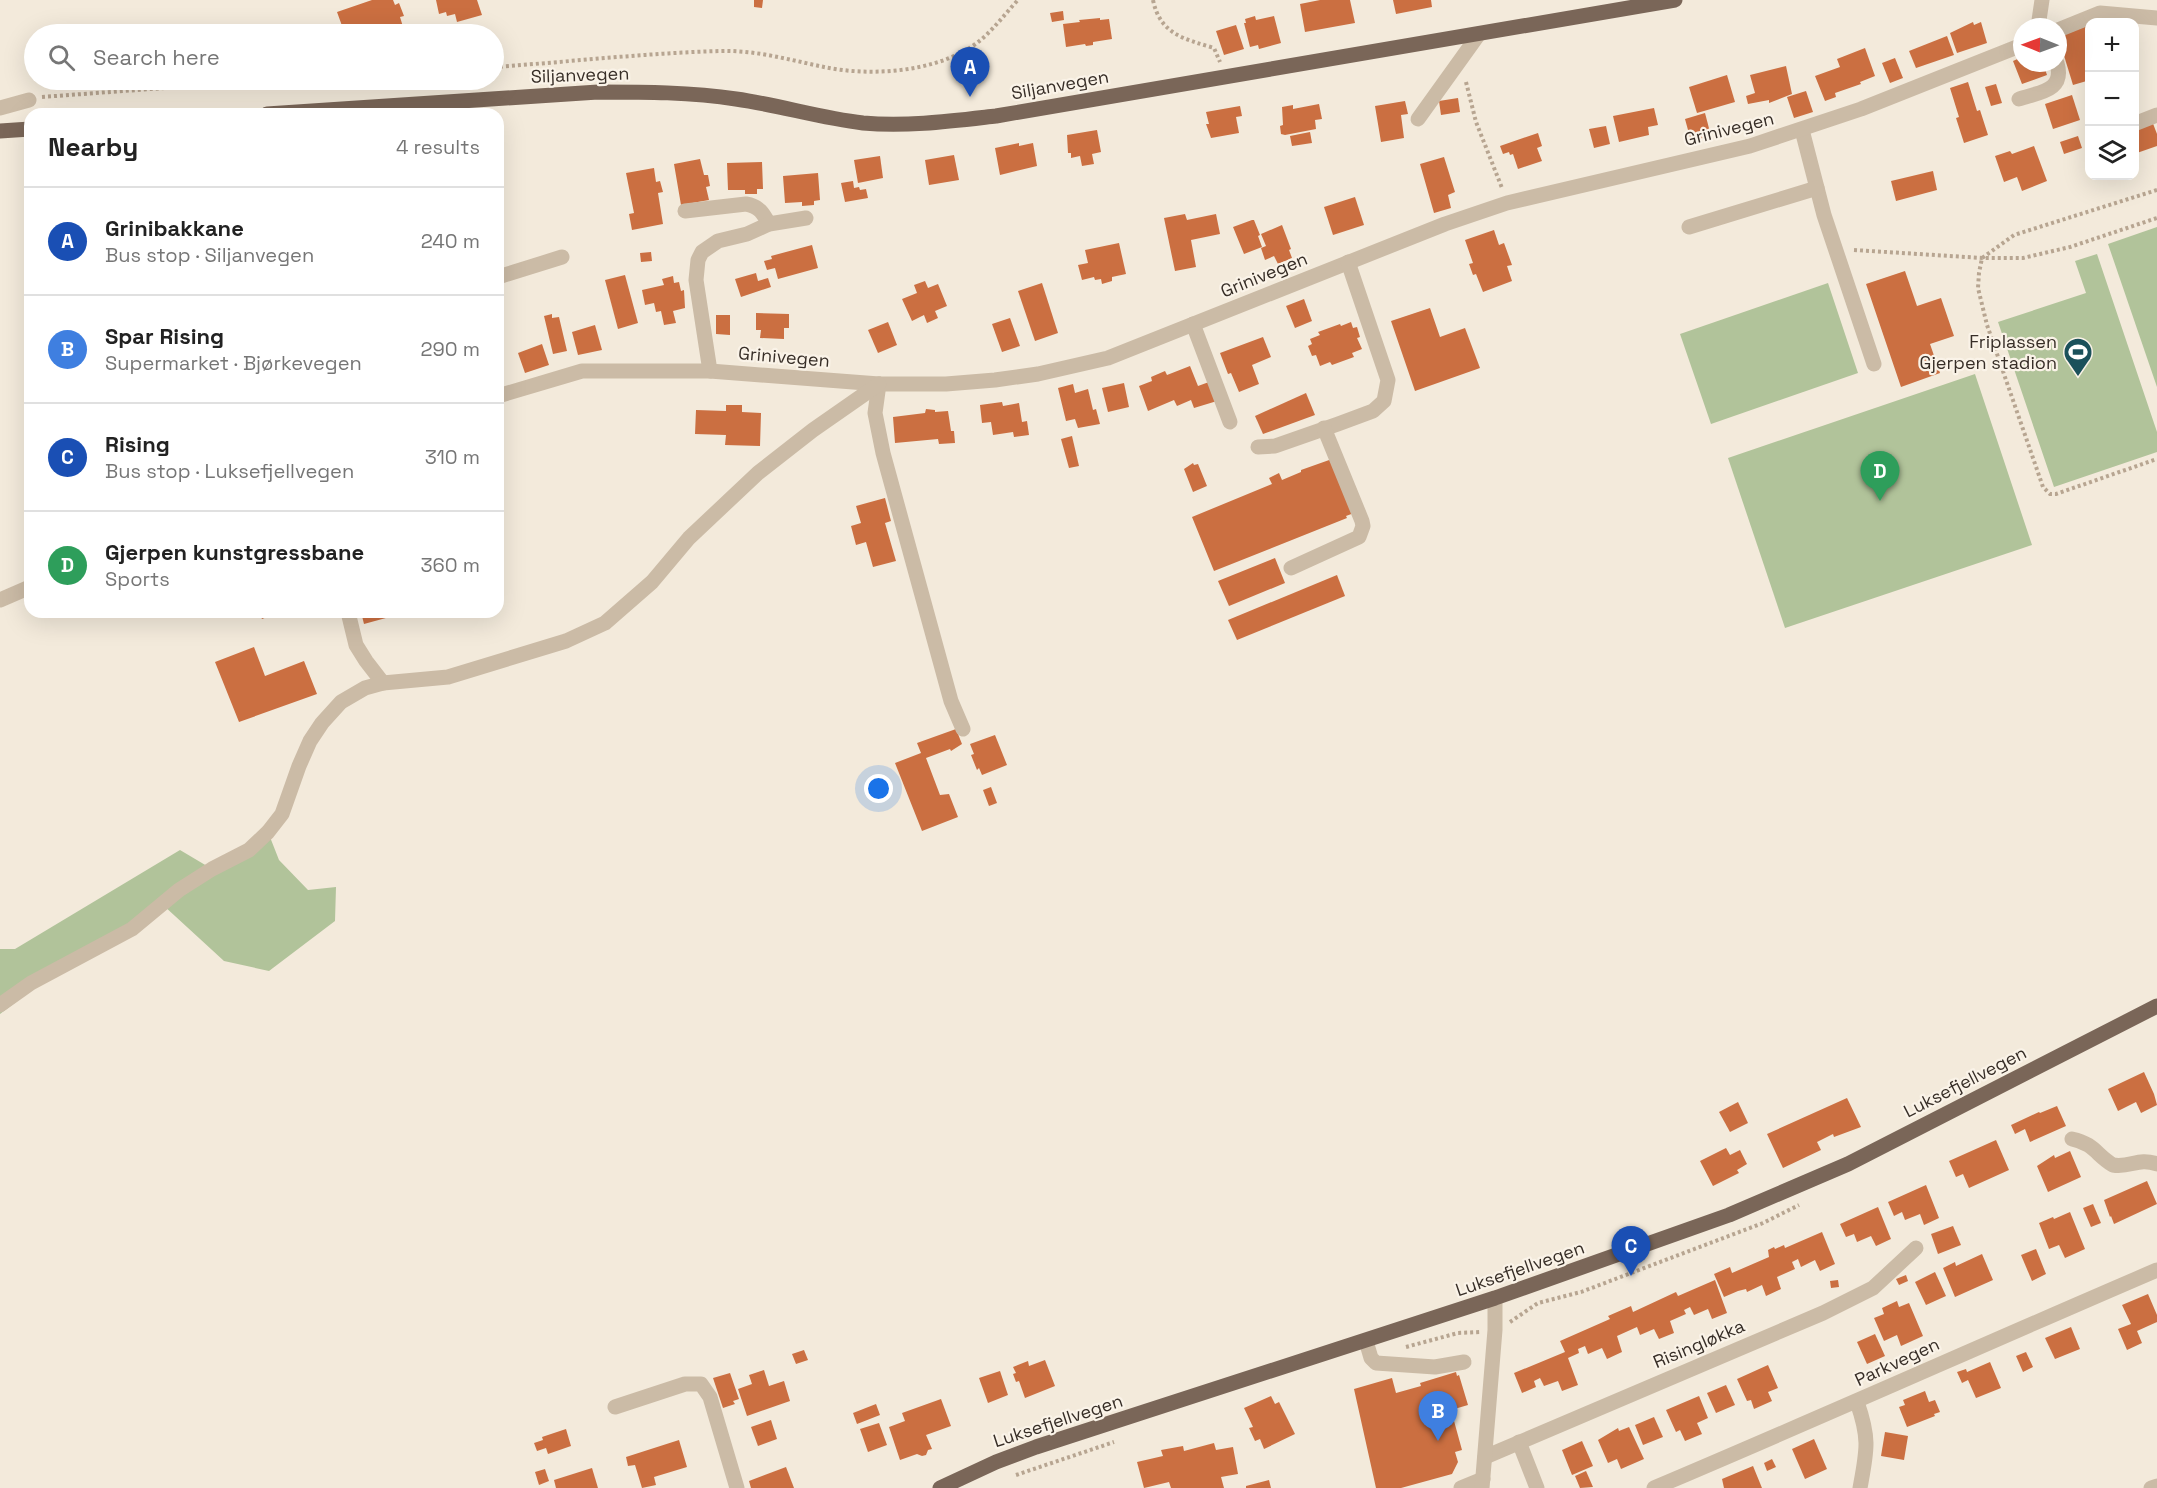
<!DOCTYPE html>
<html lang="en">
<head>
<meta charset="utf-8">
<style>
	:root { --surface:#fff; --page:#f6f6f6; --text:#222; --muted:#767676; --line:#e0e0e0; --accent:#0b8043 }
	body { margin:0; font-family:"Space Grotesk",sans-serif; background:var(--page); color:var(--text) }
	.controls { position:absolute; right:18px; top:18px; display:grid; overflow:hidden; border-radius:12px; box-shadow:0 6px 24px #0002 }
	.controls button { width:54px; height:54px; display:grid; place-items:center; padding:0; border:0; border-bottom:2px solid var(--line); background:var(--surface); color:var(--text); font:30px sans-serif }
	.compass { position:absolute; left:2013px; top:18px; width:54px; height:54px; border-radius:50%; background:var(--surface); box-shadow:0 6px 24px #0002; rotate:271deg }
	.you { position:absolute; left:879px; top:789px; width:21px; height:21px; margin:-15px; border:4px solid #fff; border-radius:50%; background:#1a73e8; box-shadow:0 0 0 9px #1a73e833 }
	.badge { display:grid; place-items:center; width:39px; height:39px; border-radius:50%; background:var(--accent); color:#fff; font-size:20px; font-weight:700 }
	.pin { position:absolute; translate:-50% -50px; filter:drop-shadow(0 2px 3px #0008) }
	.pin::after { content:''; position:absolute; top:32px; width:21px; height:18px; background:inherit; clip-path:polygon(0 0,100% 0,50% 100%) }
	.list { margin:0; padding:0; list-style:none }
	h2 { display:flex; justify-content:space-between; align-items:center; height:78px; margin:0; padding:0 24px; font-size:26px }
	h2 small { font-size:20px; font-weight:400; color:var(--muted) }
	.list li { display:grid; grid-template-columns:39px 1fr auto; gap:18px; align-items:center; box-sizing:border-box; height:108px; padding:0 24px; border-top:2px solid var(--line) }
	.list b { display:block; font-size:22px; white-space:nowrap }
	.list p { margin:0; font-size:20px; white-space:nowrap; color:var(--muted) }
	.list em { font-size:20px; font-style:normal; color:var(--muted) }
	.icon { flex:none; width:33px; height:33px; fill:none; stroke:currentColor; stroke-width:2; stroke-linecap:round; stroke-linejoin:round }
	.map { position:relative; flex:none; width:2157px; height:1488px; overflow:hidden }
	.search { position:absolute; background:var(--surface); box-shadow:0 6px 24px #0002; left:24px; top:24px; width:480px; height:66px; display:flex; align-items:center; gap:15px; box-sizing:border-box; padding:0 21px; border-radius:33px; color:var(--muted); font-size:22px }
	.panel { position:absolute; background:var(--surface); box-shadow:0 6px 24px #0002; left:24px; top:108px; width:480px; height:510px; border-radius:18px }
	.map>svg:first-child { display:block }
	.green { fill:#b1c39a }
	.building { fill:#cb6f41 }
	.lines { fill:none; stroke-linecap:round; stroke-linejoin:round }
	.path { stroke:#b7a591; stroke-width:4; stroke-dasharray:3 3; stroke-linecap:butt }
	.minor { stroke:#cbbba6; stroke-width:15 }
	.major { stroke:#7a6658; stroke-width:15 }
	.labels { text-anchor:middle; stroke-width:4.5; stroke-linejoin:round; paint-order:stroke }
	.street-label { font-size:18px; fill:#372e27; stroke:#faf3e8 }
	.poi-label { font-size:18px; fill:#372e27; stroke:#faf3e8; text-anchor:end }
</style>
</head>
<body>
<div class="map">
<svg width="2157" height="1488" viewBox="0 0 2157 1488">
	<rect width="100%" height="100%" fill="#f3eadb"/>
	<g class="green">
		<polygon points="2157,227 2157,387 2108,244"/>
		<polygon points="2097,254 2157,432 2157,452 2054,487 1998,322 2086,293 2075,261"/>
		<polygon points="1828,283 1858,373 1711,424 1680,334"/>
		<polygon points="1975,374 2032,545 1785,628 1728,458"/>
		<polygon points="268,832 279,860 308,890 336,887 335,921 269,971 224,961 163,905 69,962 0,1014 0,949 15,949 180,850 212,869"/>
	</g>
	<g class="building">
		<polygon points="372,0 393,0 395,5 399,3 404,16 400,17 404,30 390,34 345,34 337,12"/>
		<polygon points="436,0 477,0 482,15 457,22 455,14 447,16 446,12 439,14"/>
		<polygon points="754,0 763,0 762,8 754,7"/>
		<polygon points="1320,0 1350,0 1355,23 1305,32 1300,4"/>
		<polygon points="1393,0 1431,0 1432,7 1396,14"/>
		<polygon points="1063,11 1064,20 1052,22 1050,13"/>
		<polygon points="1255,16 1256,20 1274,16 1281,43 1259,49 1258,45 1250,47 1244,23 1246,23 1245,19"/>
		<polygon points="1100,18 1100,20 1109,19 1112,39 1093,42 1093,45 1086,46 1085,44 1066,47 1063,24 1080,22 1079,20"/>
		<polygon points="1973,22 1974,25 1981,22 1987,43 1957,53 1950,33"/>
		<polygon points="1236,25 1244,49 1224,55 1216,31"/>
		<polygon points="2090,25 2090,80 2073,85 2058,36"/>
		<polygon points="1947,36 1954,55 1916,68 1909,51"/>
		<polygon points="1865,48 1875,76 1860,82 1861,84 1835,93 1836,97 1825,101 1815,76 1840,67 1837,59"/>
		<polygon points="2022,57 2022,63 2043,63 2047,75 2022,84 2013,61"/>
		<polygon points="1895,58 1903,78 1890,83 1882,63"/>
		<polygon points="1786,66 1792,94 1769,103 1769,100 1748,104 1746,96 1755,93 1750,75"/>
		<polygon points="1727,75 1735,102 1697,113 1689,87"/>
		<polygon points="1968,82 1977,111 1980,110 1988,135 1964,143 1956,118 1959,117 1950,88"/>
		<polygon points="1996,84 2002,103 1991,106 1985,87"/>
		<polygon points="1806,91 1813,112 1794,118 1787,97"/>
		<polygon points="2072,95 2080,120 2053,129 2045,104"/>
		<polygon points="1458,98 1460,112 1441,115 1439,101"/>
		<polygon points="1405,101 1408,114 1401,115 1404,138 1381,142 1375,106"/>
		<polygon points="1319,104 1322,119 1315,120 1316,129 1285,135 1281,134 1280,126 1283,125 1282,107 1293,105 1293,109"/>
		<polygon points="1240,106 1242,116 1236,117 1239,133 1211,138 1206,124 1209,124 1206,112"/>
		<polygon points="1654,108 1658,125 1648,127 1649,135 1619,142 1613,116"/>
		<polygon points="1705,113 1711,136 1691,141 1685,119"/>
		<polygon points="2152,121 2157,134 2157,146 2134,154 2134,127"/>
		<polygon points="1606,126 1610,144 1594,148 1589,129"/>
		<polygon points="1097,130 1101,152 1092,154 1094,164 1082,166 1080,156 1071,158 1071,153 1068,153 1067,135"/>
		<polygon points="1310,132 1312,143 1292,146 1290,136"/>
		<polygon points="1538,133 1542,146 1537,148 1542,161 1518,169 1513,154 1510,155 1509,152 1503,154 1500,146"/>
		<polygon points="2078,136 2082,148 2064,154 2060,142"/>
		<polygon points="1019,143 1019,146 1033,143 1037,166 1000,175 995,148"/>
		<polygon points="2034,146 2047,181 2022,191 2017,177 2004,182 1995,156 2010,151 2012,154"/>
		<polygon points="954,155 959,180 929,185 925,160"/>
		<polygon points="880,156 883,178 858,183 854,160"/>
		<polygon points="1444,157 1455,192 1448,195 1451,208 1434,213 1420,164"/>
		<polygon points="700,159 704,175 708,175 710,186 706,187 709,200 681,205 674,164"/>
		<polygon points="762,162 763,189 757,189 757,194 745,194 745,190 728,190 727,163"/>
		<polygon points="654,168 656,182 660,181 663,192 658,193 663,224 632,230 629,214 634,213 626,173"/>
		<polygon points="1933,171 1937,190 1896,201 1891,181"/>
		<polygon points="818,173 820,200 814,201 814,205 802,206 802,202 785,203 783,176"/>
		<polygon points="853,181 854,188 859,187 860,190 866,189 868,198 845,202 841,183"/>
		<polygon points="1355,197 1364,225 1333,235 1324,207"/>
		<polygon points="1185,214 1187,220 1216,214 1220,234 1191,240 1196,267 1175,271 1164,218"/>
		<polygon points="1252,220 1254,220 1260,235 1258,236 1262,247 1244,254 1233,227"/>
		<polygon points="1282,225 1291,249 1289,250 1292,258 1278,264 1274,256 1265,260 1261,248 1266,246 1261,234"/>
		<polygon points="1494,230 1499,245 1504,243 1512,265 1507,266 1512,281 1483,292 1476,274 1473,275 1469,264 1473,263 1465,240"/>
		<polygon points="1119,243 1126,274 1112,277 1112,281 1102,284 1101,279 1095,280 1094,277 1082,280 1078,265 1088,263 1085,250"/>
		<polygon points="812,245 818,268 778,279 775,268 767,270 764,261 772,259 771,256"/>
		<polygon points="651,252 652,261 641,262 640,253"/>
		<polygon points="1905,271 1917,306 1941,298 1954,336 1930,344 1940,373 1901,387 1866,284"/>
		<polygon points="756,273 758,281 768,278 771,287 741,297 735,279"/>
		<polygon points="625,275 638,323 618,329 605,280"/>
		<polygon points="673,276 674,283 679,282 681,291 684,290 685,308 673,311 676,323 664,325 661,311 656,312 654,303 645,305 642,290 664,285 662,279"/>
		<polygon points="925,281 928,288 938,284 947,306 935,311 938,318 927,323 924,315 912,321 902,299 917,293 914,285"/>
		<polygon points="1042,283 1058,333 1035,341 1018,291"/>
		<polygon points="1304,299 1312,321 1295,328 1286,306"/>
		<polygon points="1430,308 1440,337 1465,328 1480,368 1415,391 1391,321"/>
		<polygon points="756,313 789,314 789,328 784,328 784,339 760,338 761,330 756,330"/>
		<polygon points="552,314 552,318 559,317 567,351 553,354 544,316"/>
		<polygon points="716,315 730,315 730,335 716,334"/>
		<polygon points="1010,318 1020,346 1002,352 992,324"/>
		<polygon points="888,322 897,345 878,353 868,330"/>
		<polygon points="1351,322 1353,328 1357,327 1360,337 1357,338 1362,349 1352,353 1354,357 1332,365 1330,362 1320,366 1316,355 1312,356 1308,346 1312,344 1310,339 1320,335 1318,332 1340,324 1341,326"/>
		<polygon points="595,325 602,350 578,355 572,332"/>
		<polygon points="1263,337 1271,357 1252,365 1259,384 1239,392 1231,373 1228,374 1220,353"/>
		<polygon points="542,344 549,365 525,373 518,353"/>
		<polygon points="1190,366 1198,386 1209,382 1217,401 1194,408 1191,400 1177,406 1174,400 1148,411 1139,386 1152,381 1151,377 1165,371 1167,375"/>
		<polygon points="1124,383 1129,407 1108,412 1102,388"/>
		<polygon points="1073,384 1075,393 1088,389 1093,410 1096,409 1100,424 1078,428 1075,419 1066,421 1058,388"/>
		<polygon points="1306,393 1315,415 1263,434 1255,416"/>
		<polygon points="1002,402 1003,406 1019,403 1022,422 1027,421 1029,435 1014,437 1013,432 993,435 991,422 982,423 980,405"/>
		<polygon points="726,405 742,405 742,412 761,413 760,446 725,445 726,435 695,434 696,410 726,411"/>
		<polygon points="926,409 935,410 935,412 948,411 951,431 954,431 955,443 939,444 938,439 895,443 893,417 925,413"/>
		<polygon points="1072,436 1079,466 1069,468 1061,439"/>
		<polygon points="1332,459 1354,513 1346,516 1347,518 1214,571 1192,517 1272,484 1269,478 1279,473 1282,480 1301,472 1301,470"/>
		<polygon points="1193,463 1194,465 1198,464 1207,486 1193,492 1184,469"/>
		<polygon points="885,498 891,521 885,523 896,561 873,567 866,542 856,545 851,526 861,523 856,506"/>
		<polygon points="1275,558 1285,583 1229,606 1218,581"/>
		<polygon points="1337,575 1345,596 1237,640 1228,620"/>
		<polygon points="259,612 279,612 262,619"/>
		<polygon points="361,612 404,612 404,613 364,624"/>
		<polygon points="254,647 265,676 304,661 317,694 239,722 215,662"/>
		<polygon points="956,729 962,744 951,751 950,749 926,758 940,795 949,794 958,817 922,831 895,763 921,753 917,743"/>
		<polygon points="995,735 1007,765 982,775 979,768 977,770 971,755 974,754 970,744"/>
		<polygon points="991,787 997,803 989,806 983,790"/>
		<polygon points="2144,1072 2154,1094 2157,1105 2141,1113 2136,1102 2118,1111 2108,1089"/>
		<polygon points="1847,1098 1861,1127 1834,1137 1833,1134 1817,1142 1821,1150 1783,1168 1767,1134"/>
		<polygon points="1738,1102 1748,1123 1730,1132 1719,1112"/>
		<polygon points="2057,1106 2066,1126 2030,1142 2025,1129 2015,1134 2011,1125 2039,1112 2040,1113"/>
		<polygon points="1996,1140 2009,1170 1969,1188 1963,1174 1956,1177 1949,1161"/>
		<polygon points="1726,1148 1730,1155 1740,1150 1747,1164 1737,1170 1739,1173 1713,1186 1700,1161"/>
		<polygon points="2070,1151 2081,1177 2048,1192 2037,1166 2054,1155 2055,1158"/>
		<polygon points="2147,1181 2157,1204 2114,1224 2111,1216 2110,1217 2104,1200"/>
		<polygon points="1926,1185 1939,1218 1924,1225 1920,1214 1905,1220 1902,1212 1894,1216 1888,1202"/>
		<polygon points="2093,1204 2101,1223 2091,1227 2083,1208"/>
		<polygon points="1878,1207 1891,1239 1876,1246 1871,1236 1857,1242 1854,1234 1846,1237 1840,1224"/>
		<polygon points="2070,1212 2085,1249 2065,1258 2059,1245 2049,1249 2039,1223 2053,1217 2054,1219"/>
		<polygon points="1953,1226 1961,1245 1938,1254 1931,1234"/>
		<polygon points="1822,1232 1835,1264 1820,1271 1815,1260 1801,1267 1798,1259 1792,1262 1795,1269 1777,1277 1781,1289 1766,1296 1762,1285 1747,1292 1746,1289 1738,1291 1724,1297 1714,1274 1730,1267 1732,1273 1769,1257 1768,1250 1774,1247 1775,1249 1784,1245 1785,1248"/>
		<polygon points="2036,1249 2046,1274 2032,1281 2021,1255"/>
		<polygon points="1982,1254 1993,1280 1955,1297 1943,1268 1955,1262 1956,1266"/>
		<polygon points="1935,1272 1946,1296 1926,1305 1915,1282"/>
		<polygon points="1906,1275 1908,1281 1899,1285 1896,1279"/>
		<polygon points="1715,1280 1727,1313 1712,1319 1708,1309 1694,1315 1690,1307 1684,1310 1686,1314 1670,1321 1674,1333 1659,1339 1654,1329 1640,1335 1637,1327 1617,1336 1622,1352 1607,1359 1602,1348 1588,1354 1585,1346 1578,1349 1579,1353 1568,1358 1578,1385 1562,1391 1558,1381 1544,1386 1540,1378 1534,1381 1536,1387 1522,1393 1514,1373 1565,1352 1560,1341 1610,1319 1608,1316 1631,1306 1633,1312 1676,1292 1678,1296"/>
		<polygon points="1838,1280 1839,1287 1831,1288 1830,1281"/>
		<polygon points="2148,1294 2157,1315 2157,1322 2137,1331 2142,1343 2127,1350 2118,1329 2131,1324 2122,1305"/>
		<polygon points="1897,1301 1899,1307 1909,1303 1923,1336 1901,1346 1897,1335 1884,1341 1874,1318 1884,1314 1882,1308"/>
		<polygon points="2071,1327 2080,1349 2055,1359 2045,1338"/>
		<polygon points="1875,1334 1885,1356 1867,1364 1857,1342"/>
		<polygon points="804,1350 808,1360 796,1364 792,1354"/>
		<polygon points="2026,1352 2033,1367 2023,1372 2016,1356"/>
		<polygon points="1045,1360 1055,1386 1025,1398 1019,1381 1016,1382 1013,1374 1016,1373 1013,1367 1028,1361 1029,1366"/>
		<polygon points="1990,1362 2001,1388 1976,1398 1968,1380 1962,1383 1957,1372 1966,1369 1967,1372"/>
		<polygon points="1768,1365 1778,1388 1768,1392 1772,1401 1754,1409 1751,1400 1747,1401 1737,1379"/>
		<polygon points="764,1370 769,1386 784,1381 790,1401 747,1416 738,1389 752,1384 749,1375"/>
		<polygon points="1000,1371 1008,1395 988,1403 979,1378"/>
		<polygon points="1456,1372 1457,1376 1459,1375 1468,1405 1451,1410 1462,1450 1455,1452 1458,1462 1452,1474 1401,1488 1376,1488 1354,1389 1392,1378 1396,1393 1421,1386 1420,1383"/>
		<polygon points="730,1373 739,1399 733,1401 735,1404 723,1408 713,1378"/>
		<polygon points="1726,1385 1735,1405 1716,1413 1707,1393"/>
		<polygon points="1925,1391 1929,1402 1935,1400 1940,1412 1934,1414 1935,1416 1907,1427 1899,1407 1905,1405 1903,1400"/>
		<polygon points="1271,1396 1275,1404 1279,1402 1295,1434 1264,1449 1260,1439 1255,1441 1249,1428 1253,1427 1244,1408"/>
		<polygon points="1699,1396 1708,1418 1697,1423 1702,1434 1685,1441 1680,1430 1676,1432 1666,1410"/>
		<polygon points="941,1399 951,1426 926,1435 932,1449 928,1450 926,1455 922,1456 917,1454 900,1460 889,1427 905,1421 902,1413"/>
		<polygon points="876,1404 880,1415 857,1424 853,1413"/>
		<polygon points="1654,1417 1663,1437 1643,1445 1635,1425"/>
		<polygon points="771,1420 777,1439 758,1446 751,1427"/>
		<polygon points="879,1423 887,1445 868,1452 860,1429"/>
		<polygon points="1629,1427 1644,1459 1621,1469 1617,1459 1608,1463 1598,1440 1618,1428 1619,1431"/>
		<polygon points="566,1429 571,1446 548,1454 546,1448 537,1451 534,1443 543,1440 542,1437"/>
		<polygon points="1885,1432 1908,1436 1904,1460 1881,1456"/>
		<polygon points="1814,1439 1827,1469 1805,1479 1792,1449"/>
		<polygon points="679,1440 687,1467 654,1477 656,1485 642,1488 635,1465 628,1466 626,1457"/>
		<polygon points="1582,1441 1593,1466 1572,1475 1562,1450"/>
		<polygon points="1214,1443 1216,1450 1233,1447 1238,1474 1221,1477 1224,1488 1171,1488 1169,1482 1144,1488 1137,1462 1163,1456 1161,1450 1183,1446 1184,1451"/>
		<polygon points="1772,1459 1776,1467 1767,1471 1764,1463"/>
		<polygon points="1753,1466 1762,1488 1724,1488 1722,1479"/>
		<polygon points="786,1467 794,1488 751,1488 749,1481"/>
		<polygon points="592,1468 598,1488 556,1488 554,1480"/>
		<polygon points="545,1469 549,1481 539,1485 535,1472"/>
		<polygon points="1586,1471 1593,1487 1580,1488 1575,1476"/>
		<polygon points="1269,1480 1271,1488 1246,1488 1246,1486"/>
	</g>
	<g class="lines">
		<g class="path">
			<path d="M1153 0C1160 34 1184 39 1214 48L1220 62"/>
			<path d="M494 67C569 62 645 53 721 51 756 50 790 60 824 67 867 76 926 73 966 50 988 38 1001 18 1018 0"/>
			<polyline points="1466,82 1476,122 1502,188"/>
			<polyline points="42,97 273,80"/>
			<polyline points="2157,190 2014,235 1982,258 1979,273 1978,288 1987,325 2043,487 2050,494 2056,494 2157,459"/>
			<polyline points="1854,250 1982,258 2023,258 2070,247 2157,218"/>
			<polyline points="1510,1322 1538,1303 1581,1292 1763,1223 1799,1205"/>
			<polyline points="1406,1347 1458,1333 1481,1332"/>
			<polyline points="1016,1475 1114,1442"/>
		</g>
		<g class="minor">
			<polyline points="2038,27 2042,0"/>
			<polyline points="2058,30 2100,13 2157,18"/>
			<polyline points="404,34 407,33"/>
			<path d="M2019 99C2040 92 2065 91 2057 63"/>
			<polyline points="0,108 29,100"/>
			<polyline points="1418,119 1479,34"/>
			<polyline points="2134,124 2157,115"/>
			<polyline points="1802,130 1824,215 1874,364"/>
			<path d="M685 211 746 204C759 206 763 213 769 224"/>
			<polyline points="1689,227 1817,188"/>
			<polyline points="498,277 562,257"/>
			<polyline points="1193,324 1230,422"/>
			<polyline points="710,371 696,280 698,260 702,252 718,241 747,234 769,224 806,218"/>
			<polyline points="879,384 875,413 883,453 951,701 963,729"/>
			<polyline points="498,396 582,371 710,371 879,384 946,384 995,380 1038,374 1108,358 1445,224 1507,203 1750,146 1861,109 2022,45"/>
			<polyline points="1258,447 1275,446 1338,424 1373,411 1384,401 1388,380 1348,262"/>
			<polyline points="1291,568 1359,537 1363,526 1362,521 1324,428"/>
			<polyline points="0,600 30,587"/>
			<polyline points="348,612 356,645 366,661 383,683"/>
			<polyline points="0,1005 31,983 132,929 179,890 212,869 249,850 268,832 282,814 299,766 310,741 322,723 341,702 365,688 383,683 448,677 566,641 605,623 652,582 689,538 758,473 813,430 879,384"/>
			<path d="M2072 1139C2095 1144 2096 1155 2113 1165 2131 1168 2138 1157 2157 1164"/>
			<polyline points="1366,1341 1371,1358 1376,1363 1435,1367 1464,1362"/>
			<path d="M1857 1402C1870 1439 1867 1450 1860 1488"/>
			<polyline points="615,1407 685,1384 701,1384 710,1397 737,1488"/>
			<polyline points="1519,1442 1537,1488"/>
			<polyline points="1485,1457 1823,1313 1873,1288 1916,1248"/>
			<polyline points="1461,1488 1483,1479"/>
			<polyline points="1482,1488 1495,1330 1495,1298"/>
			<path d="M1654 1488C1822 1417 1989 1342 2157 1270"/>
			<polyline points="2151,1488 2157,1486"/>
		</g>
		<g class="major">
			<path d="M267 114 598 92C644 92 691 92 736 99 779 105 820 118 863 123 907 127 952 121 996 116L1675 0"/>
			<polyline points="0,131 30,129"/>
			<polyline points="940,1488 996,1462 1036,1447 1495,1298 1729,1215 1848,1164 2157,1006"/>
		</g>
	</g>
	<defs>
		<g id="stadium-pin" transform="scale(1.5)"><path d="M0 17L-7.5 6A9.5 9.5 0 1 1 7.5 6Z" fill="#1b515b" stroke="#faf3e8"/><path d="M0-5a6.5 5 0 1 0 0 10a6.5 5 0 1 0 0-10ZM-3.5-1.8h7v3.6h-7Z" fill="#fff"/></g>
	</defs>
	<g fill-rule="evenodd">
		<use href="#stadium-pin" x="2078" y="352"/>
	</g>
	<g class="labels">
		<g class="street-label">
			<text transform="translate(580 75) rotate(-2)" y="6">Siljanvegen</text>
			<text transform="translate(1060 85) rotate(-10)" y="6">Siljanvegen</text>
			<text transform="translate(1729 129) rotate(-14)" y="6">Grinivegen</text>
			<text transform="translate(1264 275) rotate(-22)" y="6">Grinivegen</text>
			<text transform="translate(784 357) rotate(5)" y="6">Grinivegen</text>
			<text transform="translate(1965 1082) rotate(-27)" y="6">Luksefjellvegen</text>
			<text transform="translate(1520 1269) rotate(-19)" y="6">Luksefjellvegen</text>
			<text transform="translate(1699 1344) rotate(-23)" y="6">Risingløkka</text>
			<text transform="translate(1897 1362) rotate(-25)" y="6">Parkvegen</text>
			<text transform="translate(1058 1421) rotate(-18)" y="6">Luksefjellvegen</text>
		</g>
		<g class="poi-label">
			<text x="2057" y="348">Friplassen<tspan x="2057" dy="21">Gjerpen stadion</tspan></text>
		</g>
	</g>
</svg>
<div class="controls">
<button>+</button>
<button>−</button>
<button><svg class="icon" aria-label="layers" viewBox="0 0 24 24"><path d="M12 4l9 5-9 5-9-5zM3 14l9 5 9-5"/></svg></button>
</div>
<svg class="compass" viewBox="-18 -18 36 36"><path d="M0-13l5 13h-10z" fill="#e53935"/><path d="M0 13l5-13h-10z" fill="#767676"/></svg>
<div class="you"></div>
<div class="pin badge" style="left:970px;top:97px;background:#1a4fb4">A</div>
<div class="pin badge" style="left:1438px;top:1441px;background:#3f7fe0">B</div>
<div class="pin badge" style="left:1631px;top:1276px;background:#1a4fb4">C</div>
<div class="pin badge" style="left:1880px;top:501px;background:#2e9e5b">D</div>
<div class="search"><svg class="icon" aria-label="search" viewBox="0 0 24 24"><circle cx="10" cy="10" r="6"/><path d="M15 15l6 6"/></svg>Search here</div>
<section class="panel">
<h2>Nearby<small>4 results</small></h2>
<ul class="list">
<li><span class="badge" style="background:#1a4fb4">A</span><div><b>Grinibakkane</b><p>Bus stop · Siljanvegen</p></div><em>240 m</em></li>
<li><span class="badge" style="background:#3f7fe0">B</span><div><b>Spar Rising</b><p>Supermarket · Bjørkevegen</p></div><em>290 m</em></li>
<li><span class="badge" style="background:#1a4fb4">C</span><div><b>Rising</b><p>Bus stop · Luksefjellvegen</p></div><em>310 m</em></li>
<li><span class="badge" style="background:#2e9e5b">D</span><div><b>Gjerpen kunstgressbane</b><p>Sports</p></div><em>360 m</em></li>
</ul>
</section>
</div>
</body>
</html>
